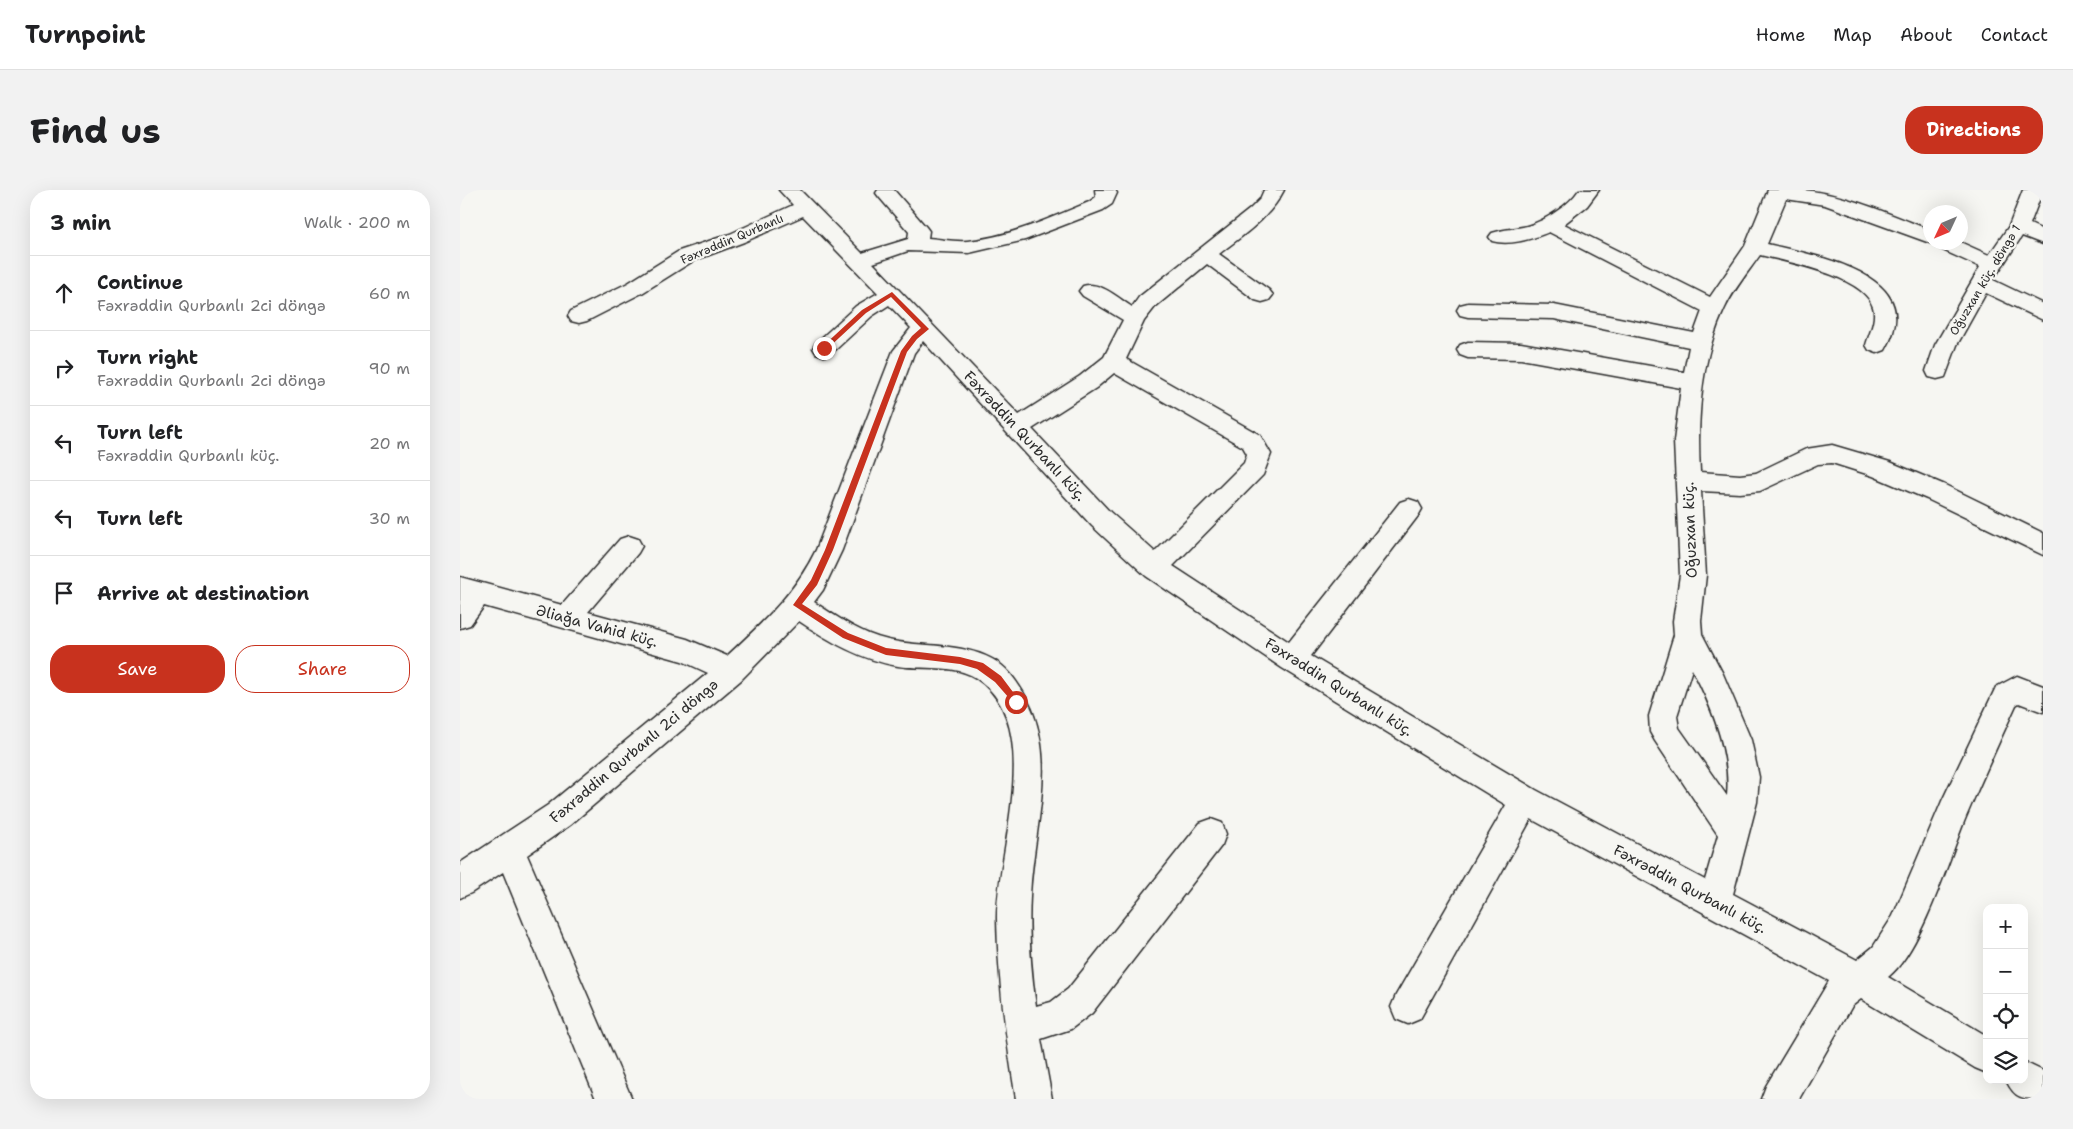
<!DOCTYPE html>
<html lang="en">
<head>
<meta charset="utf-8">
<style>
	:root { --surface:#fff; --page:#f2f2f2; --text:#202124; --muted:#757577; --line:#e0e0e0; --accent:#c8321e }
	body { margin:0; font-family:"Shantell Sans",sans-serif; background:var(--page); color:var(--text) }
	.controls { position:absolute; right:15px; bottom:15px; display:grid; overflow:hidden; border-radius:10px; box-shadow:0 5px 20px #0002 }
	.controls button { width:45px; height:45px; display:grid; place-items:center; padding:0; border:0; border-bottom:1px solid var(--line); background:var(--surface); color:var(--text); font:25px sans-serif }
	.compass { position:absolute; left:1463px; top:15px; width:45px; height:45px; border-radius:50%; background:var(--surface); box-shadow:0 5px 20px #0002; rotate:226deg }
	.stop { position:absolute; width:15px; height:15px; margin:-11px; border:4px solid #c8321e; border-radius:50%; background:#fff }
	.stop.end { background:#c8321e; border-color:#fff; box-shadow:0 1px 5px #0008 }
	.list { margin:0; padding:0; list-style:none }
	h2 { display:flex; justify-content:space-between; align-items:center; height:65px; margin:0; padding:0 20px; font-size:21px }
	h2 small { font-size:16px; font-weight:400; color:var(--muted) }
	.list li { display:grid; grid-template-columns:32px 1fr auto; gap:15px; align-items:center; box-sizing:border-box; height:75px; padding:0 20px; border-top:1px solid var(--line) }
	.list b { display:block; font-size:19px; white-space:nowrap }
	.list p { margin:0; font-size:16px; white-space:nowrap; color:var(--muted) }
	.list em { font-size:16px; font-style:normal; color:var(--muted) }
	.actions { display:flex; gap:10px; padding:15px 20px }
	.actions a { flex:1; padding:11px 0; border:1px solid var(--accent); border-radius:20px; text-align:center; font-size:18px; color:var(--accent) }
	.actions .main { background:var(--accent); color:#fff }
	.icon { flex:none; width:28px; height:28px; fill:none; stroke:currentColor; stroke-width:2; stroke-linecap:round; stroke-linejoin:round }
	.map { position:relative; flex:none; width:1583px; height:909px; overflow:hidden; border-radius:20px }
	header { display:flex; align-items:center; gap:30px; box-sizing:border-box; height:70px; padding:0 25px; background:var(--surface); border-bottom:1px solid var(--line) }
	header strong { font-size:24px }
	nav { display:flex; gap:28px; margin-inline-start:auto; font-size:18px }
	.intro { display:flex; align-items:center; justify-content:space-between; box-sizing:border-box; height:120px; padding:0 30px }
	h1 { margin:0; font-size:35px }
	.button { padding:12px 22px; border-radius:20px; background:var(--accent); color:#fff; font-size:18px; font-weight:700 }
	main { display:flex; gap:30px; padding:0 30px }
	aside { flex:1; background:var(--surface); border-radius:20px; box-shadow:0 5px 20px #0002 }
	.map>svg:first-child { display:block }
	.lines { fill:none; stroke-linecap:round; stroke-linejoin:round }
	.minor-casing { stroke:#2b2b2b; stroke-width:3 }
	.minor { fill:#f6f6f2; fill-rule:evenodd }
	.route { fill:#c8321e }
	.labels { text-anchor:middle; stroke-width:4.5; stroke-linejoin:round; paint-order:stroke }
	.far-street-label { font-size:12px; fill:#2b2b2b; stroke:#f6f6f2 }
	.street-label { font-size:15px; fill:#2b2b2b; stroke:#f6f6f2 }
</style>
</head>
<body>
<header>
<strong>Turnpoint</strong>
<nav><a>Home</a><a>Map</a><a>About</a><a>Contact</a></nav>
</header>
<div class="intro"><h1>Find us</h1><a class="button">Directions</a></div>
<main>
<aside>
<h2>3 min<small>Walk · 200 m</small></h2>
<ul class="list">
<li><svg class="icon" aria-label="ahead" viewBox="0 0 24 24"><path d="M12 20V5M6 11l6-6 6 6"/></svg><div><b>Continue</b><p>Fəxrəddin Qurbanlı 2ci döngə</p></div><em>60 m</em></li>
<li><svg class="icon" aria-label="right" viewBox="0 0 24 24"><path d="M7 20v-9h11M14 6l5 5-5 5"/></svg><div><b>Turn right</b><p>Fəxrəddin Qurbanlı 2ci döngə</p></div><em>90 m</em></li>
<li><svg class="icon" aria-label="left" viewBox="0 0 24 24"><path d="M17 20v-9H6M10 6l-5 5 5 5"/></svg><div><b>Turn left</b><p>Fəxrəddin Qurbanlı küç.</p></div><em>20 m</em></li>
<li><svg class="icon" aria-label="left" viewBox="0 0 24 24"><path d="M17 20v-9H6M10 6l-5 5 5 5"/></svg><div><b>Turn left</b></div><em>30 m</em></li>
<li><svg class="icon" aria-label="arrive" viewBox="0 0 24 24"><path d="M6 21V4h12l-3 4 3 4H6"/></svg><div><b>Arrive at destination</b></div></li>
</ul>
<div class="actions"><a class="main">Save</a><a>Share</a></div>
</aside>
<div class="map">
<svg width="1583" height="909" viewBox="0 0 1583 909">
	<rect width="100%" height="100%" fill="#f6f6f2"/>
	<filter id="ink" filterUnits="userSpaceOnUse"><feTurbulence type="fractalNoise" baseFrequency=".02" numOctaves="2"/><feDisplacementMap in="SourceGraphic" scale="10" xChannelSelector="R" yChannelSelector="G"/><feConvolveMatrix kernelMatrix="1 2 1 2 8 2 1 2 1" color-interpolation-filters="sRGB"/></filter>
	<g filter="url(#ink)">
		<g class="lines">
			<g class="minor-casing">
				<g id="minor">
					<path d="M319 0H340L402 63 448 49 449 42 419 7 416 3 418 0H434L466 37 469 41 468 48C481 49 494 52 507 51 549 47 591 28 629 12L636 7 635 0H655L657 3 652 14 643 20 565 50 509 63 448 61 413 73 559 225 620 186 644 167 663 130 623 106 619 101 623 96C640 91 658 108 672 117L679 107 790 19 800 9 804 0H824C810 28 783 45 759 64L809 100 813 105 809 110 802 112 795 110 747 74 695 117 684 131 666 169 800 245 811 264 803 285 713 376 829 452 940 312 949 309 958 312 962 319 958 326 851 466 1076 600 1245 690 1258 645 1195 551 1190 542 1189 526 1214 445 1213 431 1220 385 1214 251 1221 198 1061 169 1008 168 1000 165 997 160 1000 155 1008 152 1061 153 1224 182 1229 157 1094 129 1008 127 1000 125 997 120 1000 115 1008 113 1094 115 1234 143 1242 121 1089 42C1073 49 1049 56 1032 51L1029 47 1032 43C1044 39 1056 39 1067 36 1085 31 1109 15 1119 0H1139L1127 16 1104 34 1250 107 1285 56 1308 0C1320 0 1332 0 1344 0 1388 5 1430 24 1470 40V52H1473L1470 53 1365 15 1326 9 1307 54C1356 66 1470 84 1425 160L1417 163 1409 160 1406 155C1409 144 1417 129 1413 117 1404 86 1328 72 1300 65 1288 82 1273 100 1264 120 1241 168 1237 230 1240 282L1280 285 1296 283 1346 259 1372 255 1430 272 1485 295 1583 343V365L1467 309 1413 286 1372 273 1358 274 1300 301 1280 303 1241 301 1246 385 1241 431 1242 444 1263 484 1291 550 1299 587 1297 612 1273 704 1397 770 1413 757 1433 726 1482 611 1536 497 1557 486 1583 496V522L1559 513 1556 515C1539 552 1522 589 1506 627 1489 668 1461 762 1428 787L1527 846V883L1515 878 1401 809 1392 816 1339 909H1301L1306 896 1369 791 1071 629 960 829 948 834 936 829 931 817 936 805 1046 615 822 478 686 386 632 336 463 151 454 163 382 360 363 400 354 412C377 427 401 444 428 450 463 458 500 452 532 469 546 476 555 489 563 502 601 566 573 637 570 706 568 743 571 780 576 816L591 812 608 799 740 633 751 629 762 633 766 644 762 655 632 823 611 839 581 849 592 909H556C546 849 538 790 537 729 536 660 587 535 516 488 495 474 461 480 438 476 401 470 369 451 339 431L281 490 110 635 67 665 172 909H136L43 682 11 703 0 708V673L88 615 248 483 222 471 24 416 10 435 0 438V387L102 415 160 349 169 346 178 349 182 356 178 363 128 422 227 449 267 466C303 432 334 405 356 360L433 161 451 138 429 115 412 126 372 163 364 166 356 163 353 158 356 153 396 116 418 103 343 26 284 52 233 71 182 103 127 131 119 133 111 131 108 126 111 121 168 93 219 61 270 44 333 15ZM654 183 783 257 787 264 784 273 695 362 650 322 572 239 636 198ZM1232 479C1252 517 1271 563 1267 606L1219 538 1217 526Z"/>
					<polygon points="1563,0 1583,0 1570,34 1583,40 1583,54 1562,46 1533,90 1583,114 1583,130 1526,103 1497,155 1485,187 1477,189 1469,187 1466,181 1475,155 1520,77 1476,57 1473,52 1500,52 1529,65 1549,36"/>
					<path d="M1564 872 1583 881V909C1562 909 1555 909 1546 890H1564Z"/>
				</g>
			</g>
			<use href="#minor" class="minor"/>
		</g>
	</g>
	<polygon class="route" points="432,102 469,139 457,149 447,162 373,360 357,395 342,414 388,443 426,458 500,467 523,473 541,486 559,510 559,515 556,516 535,492 517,479 500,474 426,465 383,448 333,415 351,390 365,360 441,161 452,146 461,138 431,107 406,123 366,160 361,158 402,120"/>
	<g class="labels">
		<g class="far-street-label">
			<text transform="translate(272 49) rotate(-23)" y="4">Fəxrəddin Qurbanlı</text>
			<text transform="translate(1525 90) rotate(-59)" y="4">Oğuzxan küç. döngə 1</text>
		</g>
		<g class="street-label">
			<text transform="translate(565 246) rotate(47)" y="5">Fəxrəddin Qurbanlı küç.</text>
			<text transform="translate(1230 340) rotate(-92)" y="5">Oğuzxan küç.</text>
			<text transform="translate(137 436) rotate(15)" y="5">Əliağa Vahid küç.</text>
			<text transform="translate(879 497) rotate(32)" y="5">Fəxrəddin Qurbanlı küç.</text>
			<text transform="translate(174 561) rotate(-40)" y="5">Fəxrəddin Qurbanlı 2ci döngə</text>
			<text transform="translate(1230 699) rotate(28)" y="5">Fəxrəddin Qurbanlı küç.</text>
		</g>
	</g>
</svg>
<div class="controls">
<button>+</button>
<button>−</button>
<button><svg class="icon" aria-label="locate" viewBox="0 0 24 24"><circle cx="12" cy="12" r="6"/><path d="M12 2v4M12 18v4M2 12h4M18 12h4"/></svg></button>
<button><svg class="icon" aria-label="layers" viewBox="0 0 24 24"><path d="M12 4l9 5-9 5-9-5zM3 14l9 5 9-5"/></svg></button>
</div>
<svg class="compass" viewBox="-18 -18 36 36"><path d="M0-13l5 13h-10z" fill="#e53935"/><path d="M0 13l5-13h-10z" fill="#757577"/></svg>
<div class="stop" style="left:556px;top:512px"></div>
<div class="stop end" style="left:364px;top:158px"></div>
</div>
</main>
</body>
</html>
